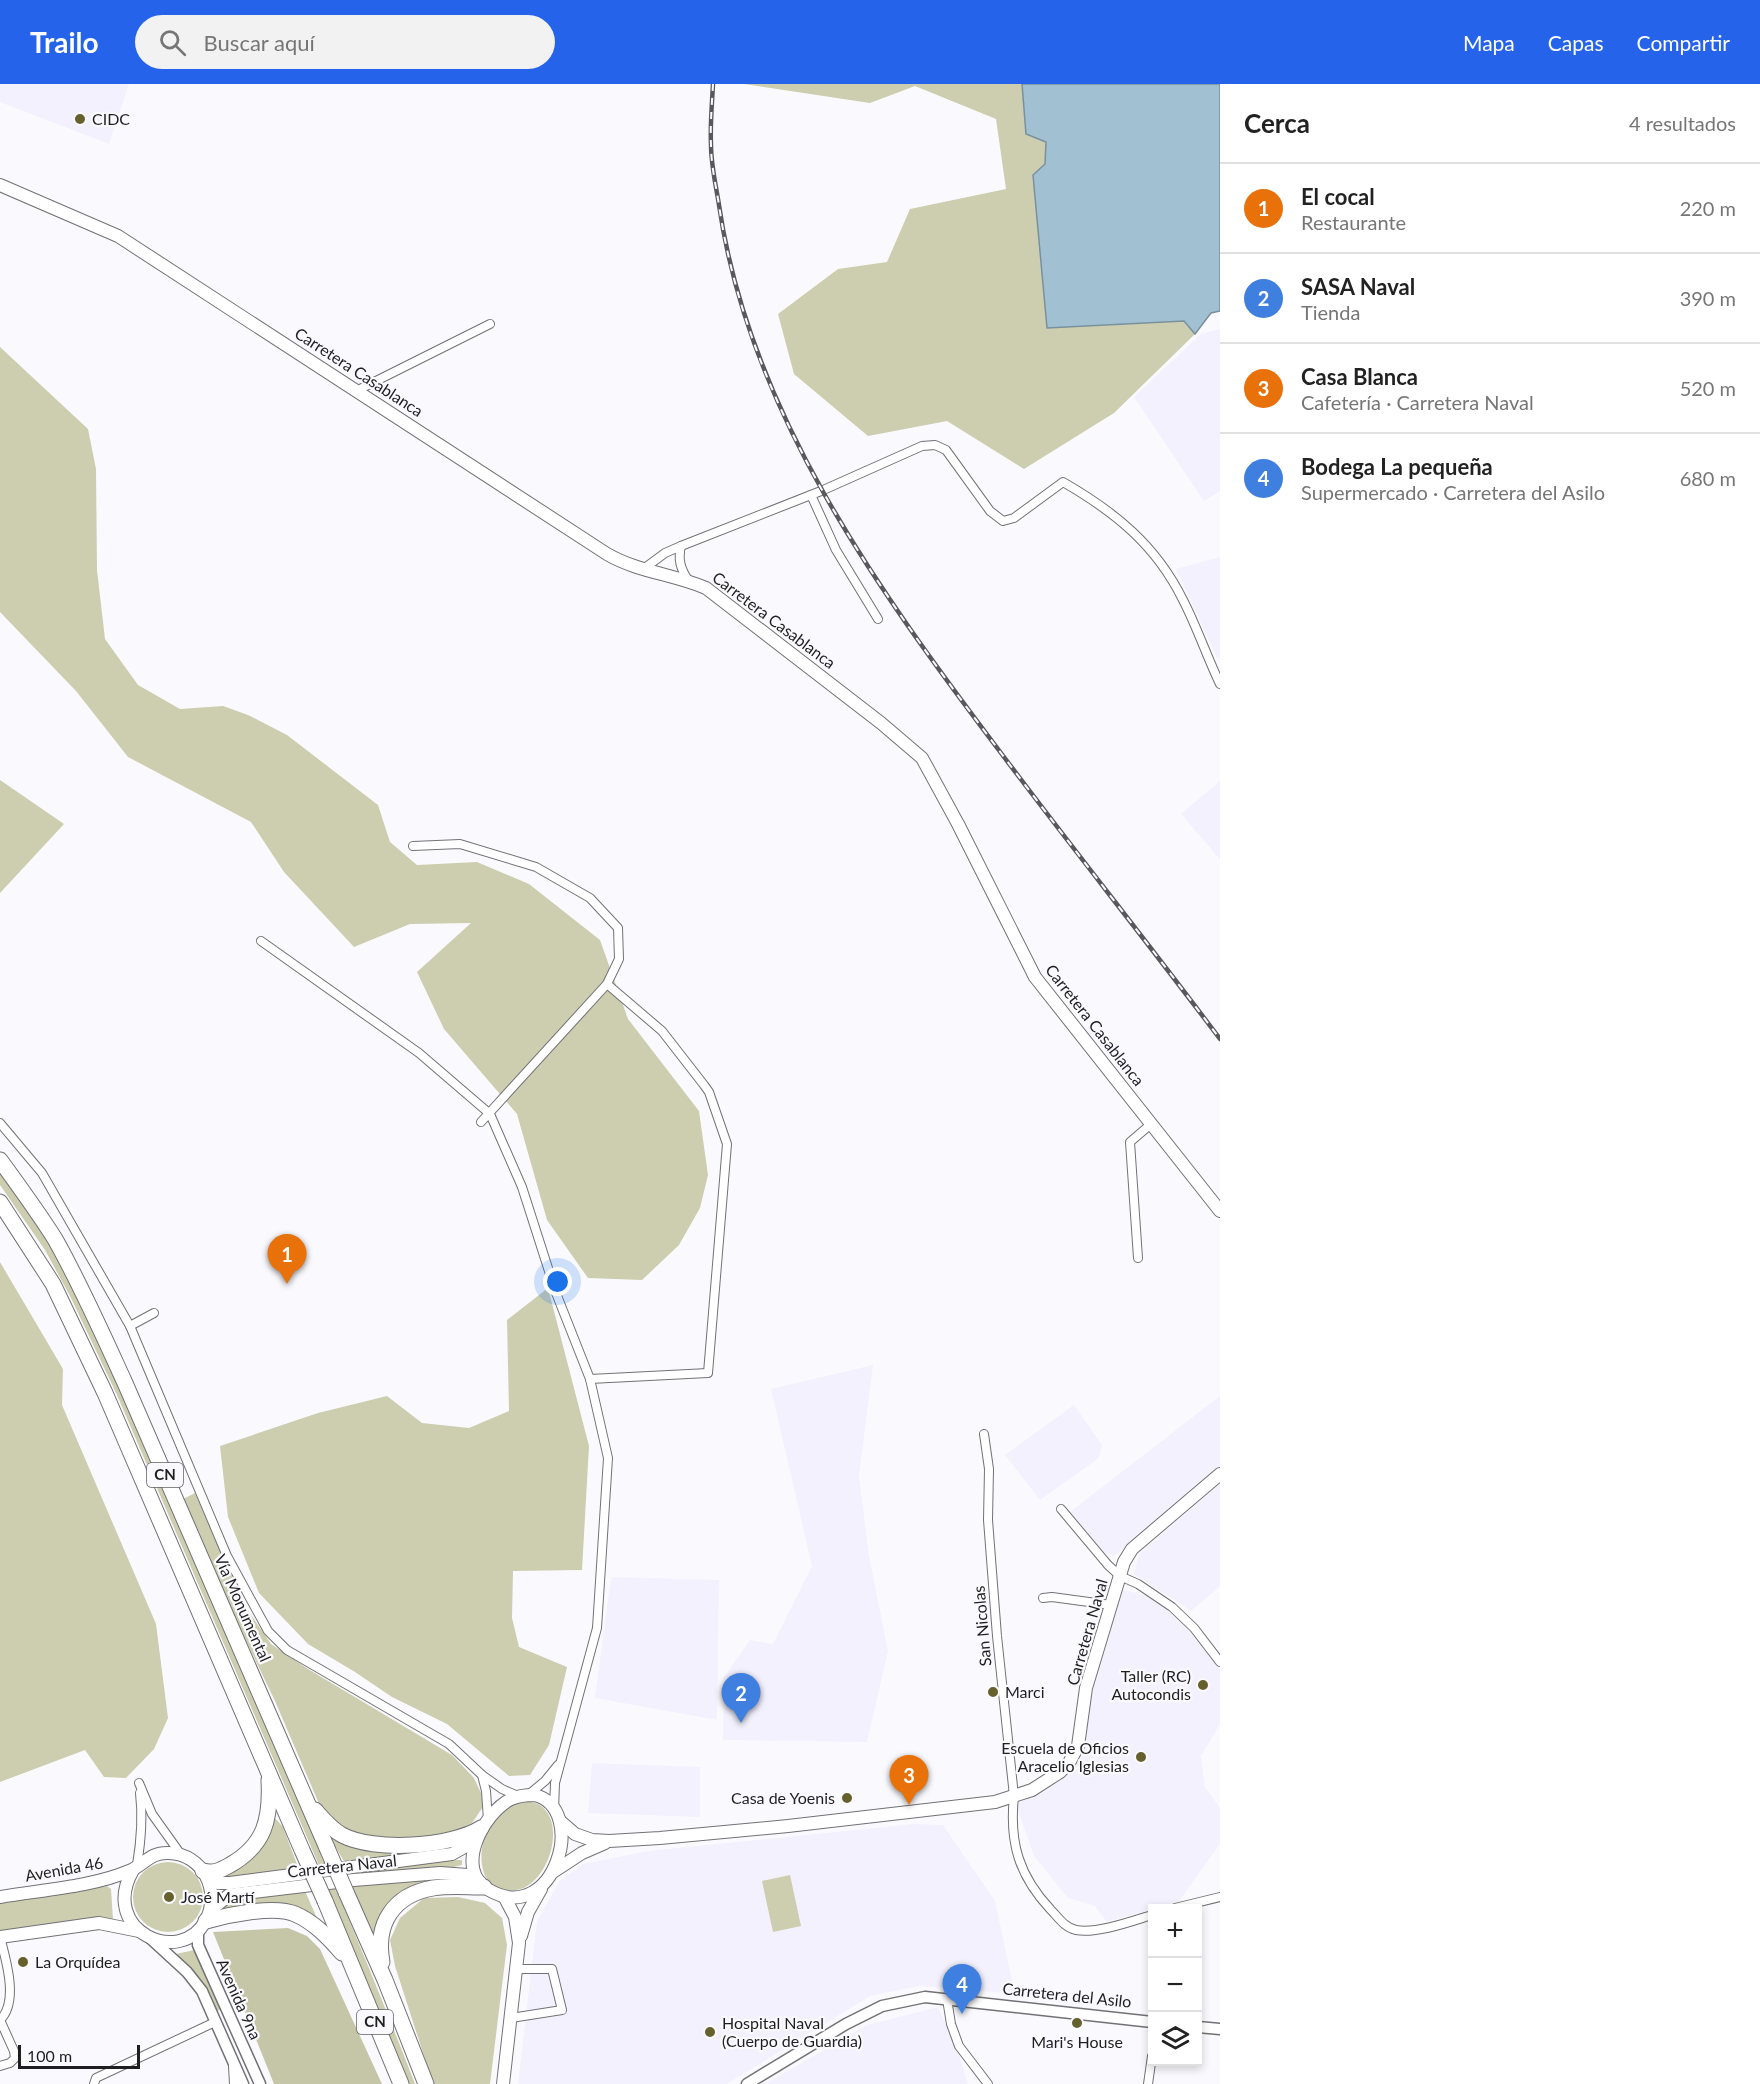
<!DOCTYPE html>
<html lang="es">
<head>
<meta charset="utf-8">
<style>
	:root { --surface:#fff; --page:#f2f2f2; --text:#222; --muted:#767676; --line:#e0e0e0; --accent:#2563eb }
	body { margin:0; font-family:Lato,sans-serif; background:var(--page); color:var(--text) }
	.controls { position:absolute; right:18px; bottom:18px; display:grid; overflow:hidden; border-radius:0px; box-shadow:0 3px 9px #0003 }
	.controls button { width:54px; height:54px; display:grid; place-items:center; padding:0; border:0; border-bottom:2px solid var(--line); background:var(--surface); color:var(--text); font:30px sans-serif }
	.scale { position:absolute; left:18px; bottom:15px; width:122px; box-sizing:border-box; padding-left:6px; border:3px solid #1f1f21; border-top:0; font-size:16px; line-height:21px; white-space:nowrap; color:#1f1f21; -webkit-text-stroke:4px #fafafe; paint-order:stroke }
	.you { position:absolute; left:558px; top:1198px; width:21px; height:21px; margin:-15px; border:4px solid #fff; border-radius:50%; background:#1a73e8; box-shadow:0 0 0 9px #1a73e833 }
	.badge { display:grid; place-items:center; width:39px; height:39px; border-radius:50%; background:var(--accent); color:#fff; font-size:20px; font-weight:700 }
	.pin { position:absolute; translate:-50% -50px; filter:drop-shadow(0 2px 3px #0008) }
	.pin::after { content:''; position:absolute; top:32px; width:21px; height:18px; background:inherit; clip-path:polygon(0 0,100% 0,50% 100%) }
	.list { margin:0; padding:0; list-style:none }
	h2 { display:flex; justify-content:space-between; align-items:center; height:78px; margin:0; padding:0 24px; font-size:26px }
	h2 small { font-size:20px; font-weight:400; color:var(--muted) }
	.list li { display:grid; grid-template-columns:39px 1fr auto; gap:18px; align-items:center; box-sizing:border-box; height:90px; padding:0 24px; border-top:2px solid var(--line) }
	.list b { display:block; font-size:22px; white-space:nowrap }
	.list p { margin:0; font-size:20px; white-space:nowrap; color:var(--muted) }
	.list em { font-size:20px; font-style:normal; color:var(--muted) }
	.icon { flex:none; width:33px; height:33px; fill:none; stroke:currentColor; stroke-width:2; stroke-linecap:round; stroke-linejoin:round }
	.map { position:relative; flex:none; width:1220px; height:2000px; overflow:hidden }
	header { display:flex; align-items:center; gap:36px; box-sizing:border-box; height:84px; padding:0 30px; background:var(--accent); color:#fff }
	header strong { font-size:28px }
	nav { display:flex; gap:33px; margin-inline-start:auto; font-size:21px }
	.search { width:420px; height:54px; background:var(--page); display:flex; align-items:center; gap:15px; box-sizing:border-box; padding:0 21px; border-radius:33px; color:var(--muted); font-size:22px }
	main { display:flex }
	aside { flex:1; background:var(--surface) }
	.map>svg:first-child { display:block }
	.built { fill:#f2f1fd }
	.green { fill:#ccceaf }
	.forest { fill:#c4c6a7 }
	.water { fill:#a1c1d2; stroke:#7a909d; stroke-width:1.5 }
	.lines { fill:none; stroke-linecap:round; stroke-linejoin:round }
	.minor-casing { stroke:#727175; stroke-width:10 }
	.tertiary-casing { stroke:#727175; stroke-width:13 }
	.secondary-casing { stroke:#727175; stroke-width:14 }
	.motorway-casing { stroke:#727175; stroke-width:17 }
	.minor { stroke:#fff; stroke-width:8 }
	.tertiary { stroke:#fff; stroke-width:10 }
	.secondary { stroke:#fff; stroke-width:12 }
	.motorway { stroke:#fff; stroke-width:15 }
	.rail-casing { stroke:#59595c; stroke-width:4.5 }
	.rail { stroke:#fafafe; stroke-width:2; stroke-dasharray:7; stroke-linecap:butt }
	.motorway-bridge-casing { stroke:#727175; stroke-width:17; stroke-linecap:butt }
	.motorway-bridge { stroke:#fff; stroke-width:15 }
	.poi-dot { fill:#66602d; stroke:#fafafe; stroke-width:2 }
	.labels { text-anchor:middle; stroke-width:4.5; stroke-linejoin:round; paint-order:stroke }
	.shield { fill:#fafafe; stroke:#616163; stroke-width:1.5 }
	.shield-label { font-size:15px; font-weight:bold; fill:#1f1f21 }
	.poi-label { font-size:16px; fill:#1f1f21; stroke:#fafafe; text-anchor:start }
	.street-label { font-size:16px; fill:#1f1f21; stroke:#fafafe }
</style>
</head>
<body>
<header>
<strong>Trailo</strong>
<div class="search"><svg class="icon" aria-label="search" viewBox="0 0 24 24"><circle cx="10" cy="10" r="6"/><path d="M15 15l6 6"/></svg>Buscar aquí</div>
<nav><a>Mapa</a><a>Capas</a><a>Compartir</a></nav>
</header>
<main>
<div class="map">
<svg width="1220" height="2000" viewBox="0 0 1220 2000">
	<rect width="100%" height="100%" fill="#fafafe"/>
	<g class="built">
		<polygon points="0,0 129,0 109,60 0,18"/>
		<polygon points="1220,245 1220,407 1204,417 1134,313 1201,250"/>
		<polygon points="1220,473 1220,573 1217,574 1176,485"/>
		<polygon points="1220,697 1220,775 1181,730"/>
		<polygon points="873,1281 859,1392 869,1472 888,1567 867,1658 723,1656 724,1593 750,1556 773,1560 812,1482 771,1305"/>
		<polygon points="1220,1312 1220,1384 1114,1472 1105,1469 1070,1428"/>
		<polygon points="1074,1321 1102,1361 1099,1374 1040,1416 1005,1371"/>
		<polygon points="1220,1400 1220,1502 1191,1527 1134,1490 1139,1470"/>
		<polygon points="611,1493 719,1496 717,1636 595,1614"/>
		<polygon points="1122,1505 1150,1513 1184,1540 1220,1584 1220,1640 1201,1672 1205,1703 1220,1724 1220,1760 1179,1817 1107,1838 1095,1822 1068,1814 1034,1772 1016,1720 1046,1707 1068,1691 1081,1674 1096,1590"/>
		<polygon points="592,1679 700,1683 700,1733 588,1729"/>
		<polygon points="914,1740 943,1741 995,1817 1015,1910 920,1902 870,1912 727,2000 518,2000 537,1837 559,1798 583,1780 648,1767"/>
		<polygon points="938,1923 958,1968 968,2000 765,2000 867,1941"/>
	</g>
	<g class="green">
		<polygon points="744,0 1022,0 1026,49 1046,58 1045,80 1047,243 1184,237 1195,250 1114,329 1024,385 947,337 868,352 794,290 778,230 838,185 887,178 910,125 1006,105 996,35 915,2 870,19"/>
		<polygon points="0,263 88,345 96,385 97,486 105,555 138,601 180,625 223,622 248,631 287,651 378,721 390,758 417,781 477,778 529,800 600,856 628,935 699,1027 708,1091 700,1124 679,1161 642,1196 588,1194 547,1136 517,1030 444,945 417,888 471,839 410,840 354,863 284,788 251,738 128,673 76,607 0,528"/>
		<polygon points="0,696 64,740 0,809"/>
		<path d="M0 1088C90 1206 141 1349 198 1484 272 1655 348 1826 415 2000H407L318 1779 117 1311 70 1212 45 1166 0 1101Z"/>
		<polygon points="0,1178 63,1285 62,1321 156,1540 168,1634 154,1665 126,1694 104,1693 85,1666 0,1698"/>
		<polygon points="548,1204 589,1362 582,1486 513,1487 512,1534 519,1563 567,1583 549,1661 530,1691 509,1692 447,1640 392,1613 355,1588 308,1560 259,1509 228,1433 220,1362 318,1329 387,1312 422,1339 469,1344 509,1327 507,1236"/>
		<polygon points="195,1409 245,1522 271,1560 308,1585 452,1671 474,1694 481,1709 483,1723 472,1739 457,1747 417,1755 375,1757 335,1742 320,1722 275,1617 239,1542 183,1415"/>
		<path d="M523 1717C530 1718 536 1718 541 1722 571 1743 541 1825 496 1803 487 1798 484 1792 482 1781 478 1752 496 1726 523 1717Z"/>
		<polygon points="273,1732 283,1743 298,1783 239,1792 218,1792"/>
		<path d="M325 1745C358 1782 415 1764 457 1759L443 1767 345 1779Z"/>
		<polygon points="458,1776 462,1776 462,1781 454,1783 349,1793 347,1788"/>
		<circle cx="168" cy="1813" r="35"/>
		<polygon points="790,1791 801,1842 773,1848 762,1797"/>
		<polygon points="443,1794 412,1806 375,1856 352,1802"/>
		<polygon points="107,1802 111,1805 113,1835 111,1837 0,1849 0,1818"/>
		<polygon points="305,1807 320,1841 299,1825 277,1819 224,1824 231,1815"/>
		<polygon points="458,1813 485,1819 502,1834 507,1861 490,2000 433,2000 395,1882 390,1856 400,1834 424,1814"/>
		<polygon points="194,1866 196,1867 221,1926 214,1927 172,1871"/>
	</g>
	<polygon class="forest" points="288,1844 307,1852 320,1865 382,2000 274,2000 213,1848"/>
	<polygon class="water" points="1022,0 1220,0 1220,227 1211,229 1195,250 1184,237 1047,244 1033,91 1045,80 1046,58 1026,50"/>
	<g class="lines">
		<g class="minor-casing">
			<g id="minor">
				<polyline points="356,307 490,240"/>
				<polyline points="811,411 836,466 878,535"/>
				<path d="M681 462C678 475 680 484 688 496"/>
				<path d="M642 486 665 469 681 462 821 407 922 362 935 361 946 366 990 427 1003 437 1014 434 1063 398C1115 428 1156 461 1183 516 1197 543 1207 573 1220 600"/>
				<polyline points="413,762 460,760 536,783 590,814 618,844 619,875 607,900 481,1038"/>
				<polyline points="261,857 419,969 490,1030 522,1103 556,1209 590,1295 608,1374 597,1544 555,1699 554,1726"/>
				<polyline points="0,1039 42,1089 130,1242 227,1472 268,1547 287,1566 449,1660 482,1691 502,1705 518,1712"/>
				<polyline points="1138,1174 1130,1058 1151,1040"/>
				<polyline points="130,1242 154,1229"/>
				<polyline points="590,1295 708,1289 727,1060 709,1008 704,1001 662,947 607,900"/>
				<path d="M984 1350 989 1385 988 1436 997 1552 1014 1712C1009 1759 1019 1792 1051 1826 1058 1833 1065 1844 1076 1846 1097 1850 1132 1837 1152 1831"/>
				<polyline points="1061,1425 1108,1481 1120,1492 1138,1500 1172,1523 1194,1544 1220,1578"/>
				<polyline points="1043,1514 1052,1513 1111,1521"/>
				<polyline points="482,1691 486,1707 488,1736"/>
				<polyline points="139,1699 152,1730 182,1772"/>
				<polyline points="528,1711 545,1697 558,1681"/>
				<path d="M137 1781C141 1757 143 1733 140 1709"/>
				<polyline points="1175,1824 1220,1813"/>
				<polyline points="947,1915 951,1940 959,1962 988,2000"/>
				<polyline points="511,1934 562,1926 552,1885 517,1885"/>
				<path d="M0 1936C19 1918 6 1876 0 1853"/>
				<polyline points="0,1982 10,1979 15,1974 14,1967 0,1936"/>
				<polyline points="233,1982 234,2000"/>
				<polyline points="94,2000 96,1994 215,1938"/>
				<polyline points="1148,2000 1152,1972"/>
			</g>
		</g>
		<g class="tertiary-casing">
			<g id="tertiary">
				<polyline points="201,1843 198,1850 198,1861 260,2000"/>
				<polyline points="150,1854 187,1888 202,1907 243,2000"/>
				<polyline points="1198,1943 1220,1945"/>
				<polyline points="747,2000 846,1940 882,1922 925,1913 1152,1938"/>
			</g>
		</g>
		<g class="secondary-casing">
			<g id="secondary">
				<path d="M0 101 118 152 607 470C638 488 673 490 706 504L881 639 922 674 958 740 1035 893 1220 1127"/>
				<path d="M534 1711C589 1723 555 1844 489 1806 453 1786 483 1729 511 1715 518 1712 526 1711 534 1711Z"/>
				<polyline points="560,1737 575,1750 592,1756 609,1757 660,1754 788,1742 995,1718 1032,1706 1060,1688 1069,1679 1078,1662 1086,1604 1124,1478 1132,1465 1220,1390"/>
				<polyline points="553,1788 582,1769 605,1759"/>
				<polyline points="208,1795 215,1799 230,1799 452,1770 475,1757"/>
				<path d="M0 1813C40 1806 92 1803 129 1787 145 1781 149 1768 169 1769 203 1770 221 1807 206 1836 181 1884 98 1847 133 1786"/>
				<polyline points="211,1826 229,1811 354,1796 440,1789 468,1791 480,1798"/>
				<polyline points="521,1852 528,1828 541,1805"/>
				<polyline points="0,1853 99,1839 139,1847"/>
				<polyline points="503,2000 519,1859 515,1833 505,1814"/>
			</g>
		</g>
		<g class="motorway-casing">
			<g id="motorway">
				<path d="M0 1076C19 1102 38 1128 55 1155 81 1201 103 1251 125 1299L327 1764"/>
				<polyline points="0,1118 53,1200 105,1309 302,1766"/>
				<path d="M315 1726C323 1735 331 1745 342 1751 374 1768 451 1763 481 1744"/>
				<path d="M203 1787C214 1790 221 1786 230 1781 265 1761 271 1735 269 1696"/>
				<polyline points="346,1808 385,1896 426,2000"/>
				<polyline points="325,1817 401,2000"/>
				<path d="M206 1837C227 1831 274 1821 295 1830 314 1838 329 1854 342 1869"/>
				<path d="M382 1878C375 1840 393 1811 433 1804 450 1801 467 1803 484 1803"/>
			</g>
		</g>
		<use href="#minor" class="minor"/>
		<use href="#tertiary" class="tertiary"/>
		<use href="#secondary" class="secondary"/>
		<use href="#motorway" class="motorway"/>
		<g class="rail-casing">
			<path id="rail" d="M713 0C712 20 710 41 711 61 711 81 716 102 719 121 749 328 878 506 1001 669 1073 765 1148 859 1220 955"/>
		</g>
		<use href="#rail" class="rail"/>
		<g class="motorway-bridge-casing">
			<g id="motorway-bridge">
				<polyline points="327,1764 346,1808"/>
				<polyline points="302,1766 325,1817"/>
			</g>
		</g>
		<use href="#motorway-bridge" class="motorway-bridge"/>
	</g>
	<g class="poi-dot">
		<circle cx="80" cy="35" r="6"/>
		<circle cx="1203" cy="1601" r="6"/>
		<circle cx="993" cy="1608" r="6"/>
		<circle cx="1141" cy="1673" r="6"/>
		<circle cx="847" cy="1714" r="6"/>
		<circle cx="169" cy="1813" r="6"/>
		<circle cx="23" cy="1878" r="6"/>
		<circle cx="1077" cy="1939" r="6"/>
		<circle cx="710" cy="1948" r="6"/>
	</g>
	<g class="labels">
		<g class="shield">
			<rect x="147" y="1379" width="36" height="24" rx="4.5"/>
			<rect x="357" y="1926" width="36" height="24" rx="4.5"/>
		</g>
		<g class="shield-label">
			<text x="165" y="1396">CN</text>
			<text x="375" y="1943">CN</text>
		</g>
		<g class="poi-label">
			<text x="92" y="41">CIDC</text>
			<text x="1191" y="1598" text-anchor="end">Taller (RC)<tspan x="1191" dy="18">Autocondis</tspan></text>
			<text x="1005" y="1614">Marci</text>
			<text x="1129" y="1670" text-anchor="end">Escuela de Oficios<tspan x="1129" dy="18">Aracelio Iglesias</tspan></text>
			<text x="835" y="1720" text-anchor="end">Casa de Yoenis</text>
			<text x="181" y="1819">José Martí</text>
			<text x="35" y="1884">La Orquídea</text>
			<text x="722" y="1945">Hospital Naval<tspan x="722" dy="18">(Cuerpo de Guardia)</tspan></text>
			<text x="1077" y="1964" text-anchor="middle">Mari's House</text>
		</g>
		<g class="street-label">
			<text transform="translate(359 288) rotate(33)" y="6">Carretera Casablanca</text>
			<text transform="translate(774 536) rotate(37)" y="6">Carretera Casablanca</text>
			<text transform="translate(1095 941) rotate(52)" y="6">Carretera Casablanca</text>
			<text transform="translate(243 1524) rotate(66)" y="6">Vía Monumental</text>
			<text transform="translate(982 1542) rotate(-95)" y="6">San Nicolas</text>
			<text transform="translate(1087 1548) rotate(-74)" y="6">Carretera Naval</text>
			<text transform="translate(342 1782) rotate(-6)" y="6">Carretera Naval</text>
			<text transform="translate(64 1785) rotate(-10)" y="6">Avenida 46</text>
			<text transform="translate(1067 1911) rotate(6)" y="6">Carretera del Asilo</text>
			<text transform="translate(239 1915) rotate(66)" y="6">Avenida 9na</text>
		</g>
	</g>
</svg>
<div class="controls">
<button>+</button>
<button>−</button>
<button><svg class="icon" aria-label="layers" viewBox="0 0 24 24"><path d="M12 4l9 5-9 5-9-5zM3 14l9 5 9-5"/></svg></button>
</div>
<div class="scale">100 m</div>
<div class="you"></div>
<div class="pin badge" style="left:287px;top:1200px;background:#e8710a">1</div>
<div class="pin badge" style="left:741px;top:1639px;background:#3f7fe0">2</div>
<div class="pin badge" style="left:909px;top:1721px;background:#e8710a">3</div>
<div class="pin badge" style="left:962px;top:1930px;background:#3f7fe0">4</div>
</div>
<aside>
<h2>Cerca<small>4 resultados</small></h2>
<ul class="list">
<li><span class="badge" style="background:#e8710a">1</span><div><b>El cocal</b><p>Restaurante</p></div><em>220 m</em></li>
<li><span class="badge" style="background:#3f7fe0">2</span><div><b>SASA Naval</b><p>Tienda</p></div><em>390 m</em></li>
<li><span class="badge" style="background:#e8710a">3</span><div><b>Casa Blanca</b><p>Cafetería · Carretera Naval</p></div><em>520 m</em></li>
<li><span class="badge" style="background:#3f7fe0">4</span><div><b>Bodega La pequeña</b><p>Supermercado · Carretera del Asilo</p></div><em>680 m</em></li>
</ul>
</aside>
</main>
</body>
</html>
